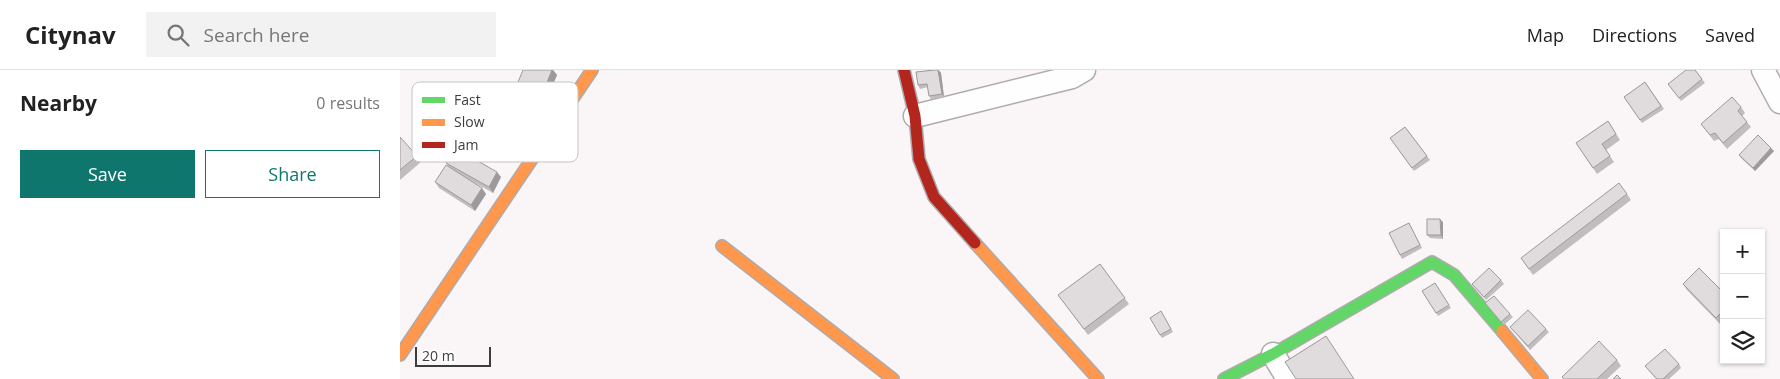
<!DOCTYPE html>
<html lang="en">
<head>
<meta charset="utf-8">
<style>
	:root { --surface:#fff; --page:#f2f2f2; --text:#222; --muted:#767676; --line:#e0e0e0; --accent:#0f766e }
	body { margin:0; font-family:"Open Sans",sans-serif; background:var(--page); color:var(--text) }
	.controls { position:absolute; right:15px; bottom:15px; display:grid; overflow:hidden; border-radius:0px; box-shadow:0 1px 4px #0004 }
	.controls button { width:45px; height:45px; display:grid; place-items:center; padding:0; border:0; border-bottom:1px solid var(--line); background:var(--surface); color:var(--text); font:25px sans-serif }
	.scale { position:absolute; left:15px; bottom:12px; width:76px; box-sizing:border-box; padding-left:5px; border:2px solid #3f3c3c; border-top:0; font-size:14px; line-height:18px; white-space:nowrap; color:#3f3c3c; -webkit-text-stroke:4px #fff; paint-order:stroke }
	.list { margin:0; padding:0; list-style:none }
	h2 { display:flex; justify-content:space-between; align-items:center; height:65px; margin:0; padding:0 20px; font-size:21px }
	h2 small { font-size:16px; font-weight:400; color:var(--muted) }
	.actions { display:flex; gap:10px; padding:15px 20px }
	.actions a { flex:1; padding:11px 0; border:1px solid var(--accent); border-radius:0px; text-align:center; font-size:18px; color:var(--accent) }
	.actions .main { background:var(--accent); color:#fff }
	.icon { flex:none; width:28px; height:28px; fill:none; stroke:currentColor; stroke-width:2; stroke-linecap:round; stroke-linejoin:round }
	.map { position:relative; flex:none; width:1380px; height:309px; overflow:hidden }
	header { display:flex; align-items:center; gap:30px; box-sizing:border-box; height:70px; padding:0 25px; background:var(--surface); border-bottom:1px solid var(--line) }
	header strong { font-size:24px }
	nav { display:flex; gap:28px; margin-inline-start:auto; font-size:18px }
	.search { width:350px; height:45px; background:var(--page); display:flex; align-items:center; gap:12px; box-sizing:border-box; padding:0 18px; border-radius:0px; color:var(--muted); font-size:19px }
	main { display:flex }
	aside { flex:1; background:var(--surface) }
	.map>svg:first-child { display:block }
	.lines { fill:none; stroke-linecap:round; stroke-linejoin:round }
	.street-casing { stroke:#afabac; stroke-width:25 }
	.fast-casing { stroke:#afabac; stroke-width:14 }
	.slow-casing { stroke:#afabac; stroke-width:14 }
	.jam-casing { stroke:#afabac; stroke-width:14 }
	.street { stroke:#fefefe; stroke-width:22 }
	.fast { stroke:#63d668; stroke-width:11 }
	.slow { stroke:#ff974d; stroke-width:11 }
	.jam { stroke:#b3261e; stroke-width:11 }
	.wall { fill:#c1bdbe }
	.shaded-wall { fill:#9d9a9b }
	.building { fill:#e0dcdd; stroke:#9d9a9b }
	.key { fill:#fff; stroke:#c5c4c4; stroke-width:1 }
	.key-label { font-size:14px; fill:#3f3c3c }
</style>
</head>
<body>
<header>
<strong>Citynav</strong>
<div class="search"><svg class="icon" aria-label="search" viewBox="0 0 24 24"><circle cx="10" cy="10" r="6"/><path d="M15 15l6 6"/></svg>Search here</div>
<nav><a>Map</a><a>Directions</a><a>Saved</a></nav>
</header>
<main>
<aside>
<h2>Nearby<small>0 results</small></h2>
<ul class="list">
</ul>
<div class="actions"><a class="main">Save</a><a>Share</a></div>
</aside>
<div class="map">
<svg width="1380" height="309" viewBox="0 0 1380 309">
	<rect width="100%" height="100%" fill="#faf5f6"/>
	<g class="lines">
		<g class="street-casing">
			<g id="street">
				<polyline points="1363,0 1380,32"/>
				<polyline points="515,46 672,7 684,0"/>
				<polyline points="873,284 888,309"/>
			</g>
		</g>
		<g class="fast-casing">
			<polyline id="fast" points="824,309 873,284 1032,192 1054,205 1102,261"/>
		</g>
		<g class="slow-casing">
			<g id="slow">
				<polyline points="575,173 698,309"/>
				<polyline points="322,176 493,309"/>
				<polyline points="1102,261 1142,309"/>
				<polyline points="0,285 192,0"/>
			</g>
		</g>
		<g class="jam-casing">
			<polyline id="jam" points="504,0 515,46 519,89 534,127 575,173"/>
		</g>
		<use href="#street" class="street"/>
		<use href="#fast" class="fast"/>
		<use href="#slow" class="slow"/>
		<use href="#jam" class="jam"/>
	</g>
	<g class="wall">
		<polygon points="123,0 153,0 157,5 145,33 120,23 116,17"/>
		<polygon points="539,0 541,3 544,27 531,29 529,26 528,17 520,19 518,15"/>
		<polygon points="1295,0 1305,13 1281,31 1268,14"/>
		<polygon points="1245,12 1264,39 1242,53 1224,27"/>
		<polygon points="1341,37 1345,43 1342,46 1351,57 1327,79 1319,69 1314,71 1301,54"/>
		<polygon points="1208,51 1220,70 1206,80 1214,92 1197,104 1176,73"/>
		<polygon points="1005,57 1030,90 1014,101 990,68"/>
		<polygon points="0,67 21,92 0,110"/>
		<polygon points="1374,81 1355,101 1342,89 1339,85"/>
		<polygon points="46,93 101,107 93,123 59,104 86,124 75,141 39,118 35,112 50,98"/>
		<polygon points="1227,124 1231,130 1133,205 1121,188"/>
		<polygon points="1043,152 1043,169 1030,168 1027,165"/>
		<polygon points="1009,153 1022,178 1002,189 1000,185"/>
		<polygon points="700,194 729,234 688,265 658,225"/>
		<polygon points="1101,210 1104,214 1086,230 1072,214"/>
		<polygon points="1035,213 1051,238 1038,246 1022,221"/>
		<polygon points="1283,214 1324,223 1324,250 1320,254 1287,220"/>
		<polygon points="1085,233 1110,244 1113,247 1104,255"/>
		<polygon points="763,245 773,262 762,268 760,265"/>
		<polygon points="1110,257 1146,259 1149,262 1130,280"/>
		<polygon points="1217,290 1221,296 1207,309 1164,309 1162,307"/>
		<polygon points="1279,294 1281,298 1269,309 1256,309 1245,296"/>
	</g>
	<g class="shaded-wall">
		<polygon points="152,0 153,0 157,5 145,33 141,27"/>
		<polygon points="538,0 541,3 544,27 542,24"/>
		<polygon points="1371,78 1374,81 1355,101 1353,98"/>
		<polygon points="97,102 101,107 93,123 89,117"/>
		<polygon points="82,118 86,124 75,141 71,135"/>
		<polygon points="1040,149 1043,152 1043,169 1041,165"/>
	</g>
	<g class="building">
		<polygon points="123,0 152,0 141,27 116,17"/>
		<polygon points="535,0 538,0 542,24 529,26 527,14 518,15 516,2"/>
		<polygon points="1286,0 1295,0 1302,9 1279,28 1268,14"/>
		<polygon points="1245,12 1261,36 1240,50 1224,27"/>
		<polygon points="1332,27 1341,37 1338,41 1347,52 1323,73 1315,63 1310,65 1301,54"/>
		<polygon points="1208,51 1216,64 1202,74 1210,86 1193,98 1176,73"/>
		<polygon points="1005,57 1027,86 1012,98 990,68"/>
		<polygon points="1358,65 1371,78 1353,98 1339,85"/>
		<polygon points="0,67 17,86 0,100"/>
		<polygon points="55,78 97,102 89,117 46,93"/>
		<polygon points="46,95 82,118 71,135 35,112"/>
		<polygon points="1219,113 1227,124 1129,199 1121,188"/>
		<polygon points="1027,149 1040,149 1041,165 1027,165"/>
		<polygon points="1009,153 1020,175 1000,185 989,163"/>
		<polygon points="700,194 725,228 684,259 658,225"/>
		<polygon points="1089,198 1101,210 1084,227 1072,214"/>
		<polygon points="1299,198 1324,223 1324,240 1316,248 1283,214"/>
		<polygon points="1035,213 1049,235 1036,243 1022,221"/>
		<polygon points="1094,226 1110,244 1101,252 1085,233"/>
		<polygon points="1128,240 1146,259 1128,276 1110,257"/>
		<polygon points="761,241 771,259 760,265 750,248"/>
		<polygon points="926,266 954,309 896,309 885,292"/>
		<polygon points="1199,271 1217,290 1197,309 1164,309 1162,307"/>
		<polygon points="1265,279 1279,294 1263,309 1257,309 1245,296"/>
		<polygon points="1217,305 1221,309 1213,309"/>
	</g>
	<rect x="12" y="12" width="166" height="80" rx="8" class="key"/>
	<rect x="22" y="27" width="23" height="6" fill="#63d668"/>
	<rect x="22" y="49" width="23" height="7" fill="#ff974d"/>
	<rect x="22" y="72" width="23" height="6" fill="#b3261e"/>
	<g class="key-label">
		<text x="54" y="35">Fast</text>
		<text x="54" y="57">Slow</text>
		<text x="54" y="80">Jam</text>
	</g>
</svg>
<div class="controls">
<button>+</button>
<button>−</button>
<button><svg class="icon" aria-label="layers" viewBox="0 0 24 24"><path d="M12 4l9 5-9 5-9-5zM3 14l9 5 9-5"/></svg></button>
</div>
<div class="scale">20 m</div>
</div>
</main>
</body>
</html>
